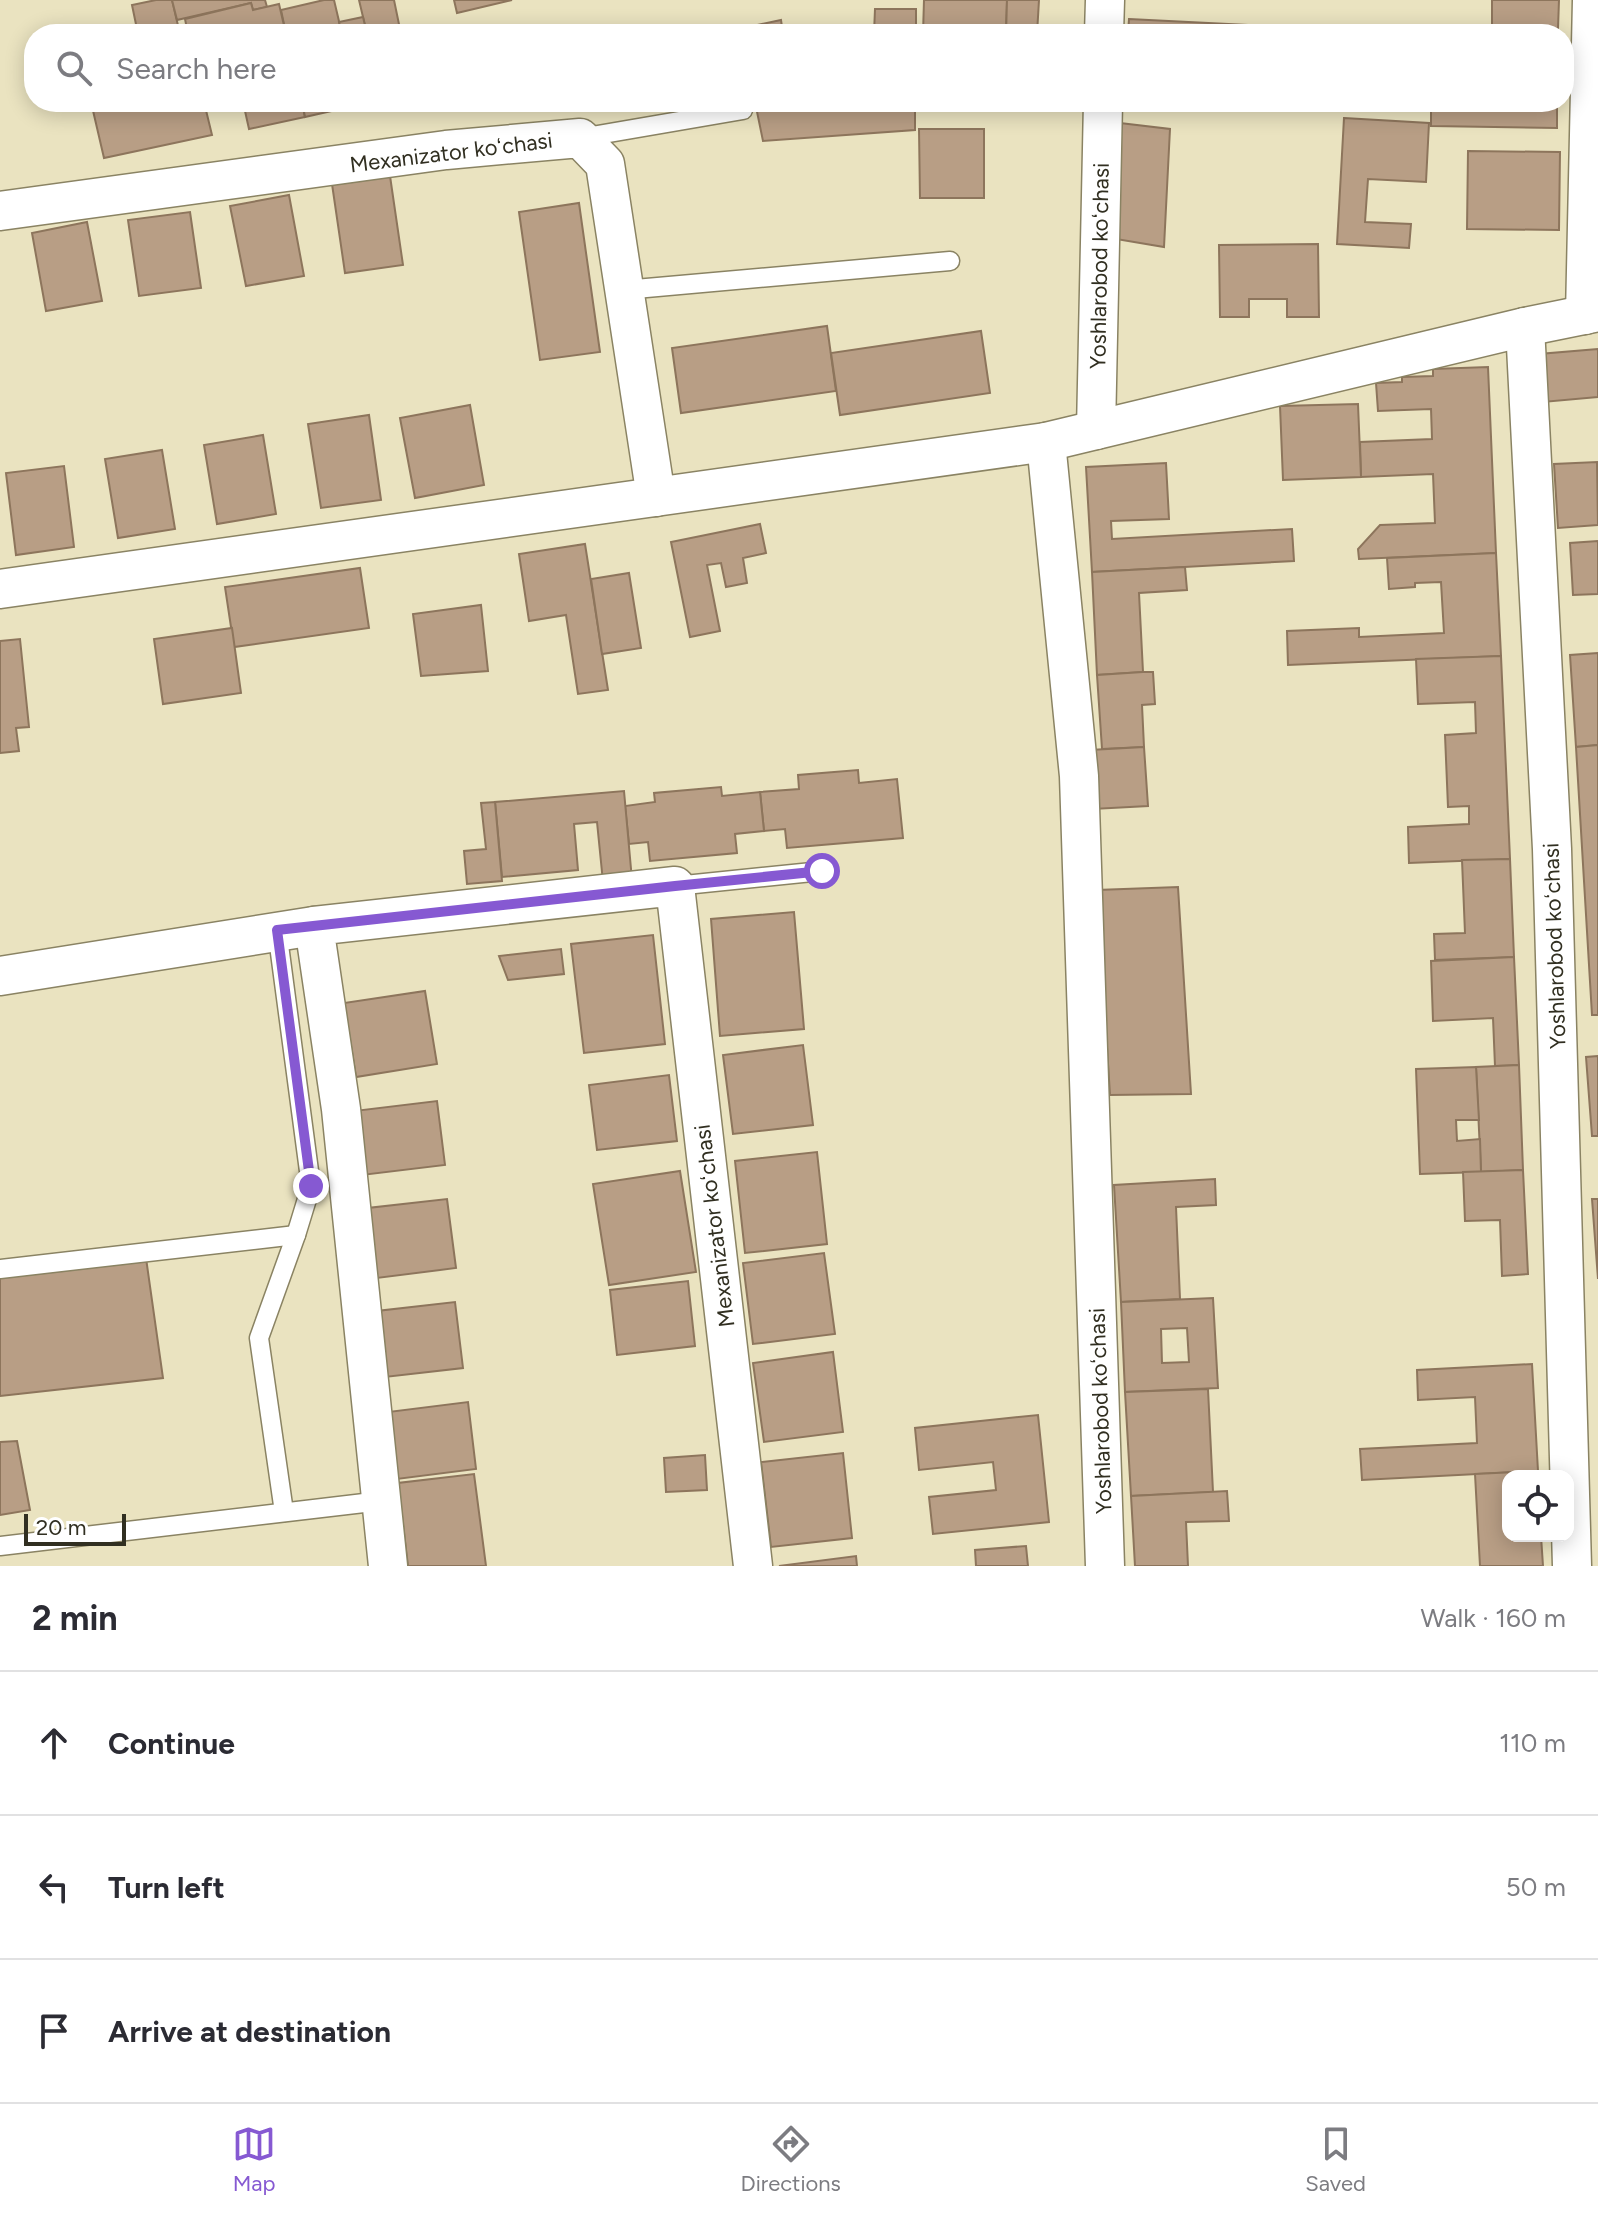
<!DOCTYPE html>
<html lang="en">
<head>
<meta charset="utf-8">
<style>
	:root { --surface:#fff; --page:#f7f7f7; --text:#2b2b33; --muted:#7c7c81; --line:#e1e1e2; --accent:#8659d2 }
	body { margin:0; font-family:Figtree,sans-serif; background:var(--page); color:var(--text) }
	.controls { position:absolute; right:24px; bottom:24px; display:grid; overflow:hidden; border-radius:16px; box-shadow:0 4px 20px #0003 }
	.controls button { width:72px; height:72px; display:grid; place-items:center; padding:0; border:0; border-bottom:2px solid var(--line); background:var(--surface); color:var(--text); font:40px sans-serif }
	.scale { position:absolute; left:24px; bottom:20px; width:102px; box-sizing:border-box; padding-left:8px; border:4px solid #312f21; border-top:0; font-size:22px; line-height:28px; white-space:nowrap; color:#312f21; -webkit-text-stroke:6px #fff; paint-order:stroke }
	.stop { position:absolute; width:24px; height:24px; margin:-18px; border:6px solid #8659d2; border-radius:50%; background:#fff }
	.stop.end { background:#8659d2; border-color:#fff; box-shadow:0 2px 8px #0008 }
	.list { margin:0; padding:0; list-style:none }
	h2 { display:flex; justify-content:space-between; align-items:center; height:104px; margin:0; padding:0 32px; font-size:34px }
	h2 small { font-size:26px; font-weight:400; color:var(--muted) }
	.list li { display:grid; grid-template-columns:52px 1fr auto; gap:24px; align-items:center; box-sizing:border-box; height:144px; padding:0 32px; border-top:2px solid var(--line) }
	.list b { display:block; font-size:30px; white-space:nowrap }
	.list em { font-size:26px; font-style:normal; color:var(--muted) }
	.icon { flex:none; width:44px; height:44px; fill:none; stroke:currentColor; stroke-width:2; stroke-linecap:round; stroke-linejoin:round }
	.map { position:relative; flex:none; width:1598px; height:1566px; overflow:hidden }
	.search { position:absolute; background:var(--surface); box-shadow:0 4px 20px #0003; left:24px; right:24px; top:24px; height:88px; display:flex; align-items:center; gap:20px; box-sizing:border-box; padding:0 28px; border-radius:32px; color:var(--muted); font-size:30px }
	.sheet { height:536px; background:var(--surface) }
	nav { display:flex; justify-content:space-around; align-items:center; box-sizing:border-box; height:112px; border-top:2px solid var(--line); background:var(--surface); font-size:22px; color:var(--muted) }
	nav a { display:grid; justify-items:center; gap:4px }
	nav .on { color:var(--accent) }
	.map>svg:first-child { display:block }
	.building { fill:#b89e85; stroke:#8d755c; stroke-width:2; fill-rule:evenodd }
	.lines { fill:none; stroke-linecap:round; stroke-linejoin:round }
	.lane-casing { stroke:#8a8363; stroke-width:21 }
	.street-casing { stroke:#8a8363; stroke-width:41 }
	.lane { stroke:#fff; stroke-width:18 }
	.street { stroke:#fff; stroke-width:38 }
	.route { stroke:#8659d2; stroke-width:10 }
	.labels { text-anchor:middle; stroke-width:6; stroke-linejoin:round; paint-order:stroke }
	.street-label { font-size:22px; fill:#312f21; stroke:#fff }
</style>
</head>
<body>
<div class="map">
<svg width="1598" height="1566" viewBox="0 0 1598 1566">
	<rect width="100%" height="100%" fill="#eae3c0"/>
	<g class="building">
		<polygon points="156,0 172,0 180,34 138,34 132,5"/>
		<polygon points="172,0 265,0 267,7 253,10 251,3 177,20"/>
		<polygon points="324,0 334,0 342,34 286,34 281,10"/>
		<polygon points="359,0 394,0 401,34 367,34"/>
		<polygon points="454,0 512,0 457,13"/>
		<polygon points="924,0 1007,0 1006,34 923,34"/>
		<polygon points="1007,0 1039,0 1037,34 1006,34"/>
		<polygon points="1492,0 1559,0 1558,29 1492,28"/>
		<polygon points="251,3 253,10 279,4 286,34 188,34 185,19"/>
		<polygon points="875,9 916,9 916,34 874,34"/>
		<polygon points="363,17 367,34 342,34 339,22"/>
		<polygon points="1129,19 1267,26 1266,34 1128,34"/>
		<polygon points="781,20 783,34 740,34 739,29"/>
		<polygon points="1492,28 1558,29 1558,34 1492,34"/>
		<polygon points="91,102 204,102 212,135 104,158"/>
		<polygon points="243,102 302,102 305,117 249,129"/>
		<polygon points="302,102 357,102 358,105 305,117"/>
		<polygon points="755,102 915,102 915,130 763,141"/>
		<polygon points="1431,102 1557,102 1557,128 1431,126"/>
		<polygon points="1344,118 1429,123 1426,182 1368,179 1365,222 1411,224 1409,248 1337,244"/>
		<polygon points="1120,123 1170,129 1164,247 1110,238"/>
		<polygon points="919,129 984,129 984,198 920,198"/>
		<polygon points="1468,151 1560,152 1559,230 1467,229"/>
		<polygon points="390,176 403,265 345,273 332,184"/>
		<polygon points="289,195 304,276 246,286 230,206"/>
		<polygon points="579,203 600,352 540,360 519,212"/>
		<polygon points="190,212 201,288 139,296 128,220"/>
		<polygon points="87,222 102,301 46,311 32,233"/>
		<polygon points="1318,244 1319,317 1287,317 1287,299 1249,299 1249,317 1220,317 1219,245"/>
		<polygon points="827,326 836,391 681,413 672,348"/>
		<polygon points="981,331 990,393 840,415 831,353"/>
		<polygon points="1598,349 1598,397 1543,402 1539,354"/>
		<polygon points="1488,367 1496,553 1359,559 1358,549 1380,525 1435,523 1433,474 1361,477 1360,442 1432,439 1431,409 1378,411 1376,383 1402,382 1402,377 1433,376 1433,369"/>
		<polygon points="1358,404 1361,477 1283,480 1280,406"/>
		<polygon points="470,405 484,485 415,498 400,418"/>
		<polygon points="369,415 381,500 321,508 308,424"/>
		<polygon points="263,435 276,514 217,524 204,445"/>
		<polygon points="162,450 175,529 118,538 105,459"/>
		<polygon points="1597,462 1598,525 1558,528 1554,464"/>
		<polygon points="1166,463 1169,519 1111,521 1112,539 1292,529 1294,561 1092,572 1086,467"/>
		<polygon points="64,466 74,547 16,555 6,473"/>
		<polygon points="760,524 766,553 743,558 747,583 726,587 721,563 707,565 720,631 690,637 671,542"/>
		<polygon points="1598,541 1598,594 1573,595 1570,543"/>
		<polygon points="585,544 608,690 578,694 566,615 529,621 519,554"/>
		<polygon points="1496,553 1501,656 1288,665 1287,631 1359,628 1359,637 1444,633 1441,582 1415,583 1415,587 1389,589 1387,558"/>
		<polygon points="1185,567 1187,590 1139,593 1143,672 1097,675 1092,572"/>
		<polygon points="360,568 369,628 234,647 225,587"/>
		<polygon points="629,573 641,648 602,654 591,579"/>
		<polygon points="481,605 488,671 421,676 413,614"/>
		<polygon points="232,628 241,693 163,704 154,639"/>
		<polygon points="20,639 29,727 16,728 19,751 0,753 0,641"/>
		<polygon points="1598,653 1598,745 1576,747 1570,655"/>
		<polygon points="1501,656 1510,859 1409,863 1408,827 1469,824 1469,806 1448,807 1445,735 1476,733 1475,702 1418,704 1416,659"/>
		<polygon points="1143,672 1153,672 1155,704 1142,705 1144,747 1102,749 1097,675"/>
		<polygon points="1598,745 1598,1015 1592,1015 1576,747"/>
		<polygon points="1144,747 1148,806 1093,809 1090,750"/>
		<polygon points="858,770 859,783 897,779 903,838 787,848 785,829 764,831 760,792 799,789 798,775"/>
		<polygon points="721,787 722,796 760,792 764,831 735,834 737,853 650,861 648,842 629,844 625,806 655,802 654,793"/>
		<polygon points="624,791 632,880 603,882 597,822 574,824 578,870 502,877 495,802"/>
		<polygon points="495,802 502,881 467,884 464,851 486,849 481,803"/>
		<polygon points="1510,859 1514,957 1435,960 1434,934 1465,933 1462,860"/>
		<polygon points="1178,887 1191,1094 1110,1095 1097,890"/>
		<polygon points="794,912 804,1029 720,1036 711,919"/>
		<polygon points="653,935 665,1044 584,1053 571,944"/>
		<polygon points="561,949 564,974 508,980 499,956"/>
		<polygon points="1514,957 1519,1065 1495,1066 1493,1018 1433,1021 1431,961"/>
		<polygon points="425,991 437,1064 356,1077 344,1003"/>
		<polygon points="803,1045 813,1125 733,1134 723,1055"/>
		<polygon points="1598,1056 1598,1136 1592,1136 1586,1057"/>
		<polygon points="1519,1065 1523,1170 1481,1172 1476,1067"/>
		<polygon points="1476,1067 1479,1120 1456,1120 1457,1141 1480,1139 1481,1172 1420,1174 1416,1069"/>
		<polygon points="669,1075 677,1141 597,1150 589,1085"/>
		<polygon points="437,1101 445,1165 362,1175 354,1111"/>
		<polygon points="817,1152 827,1244 745,1253 735,1161"/>
		<polygon points="1523,1170 1528,1274 1502,1276 1500,1220 1465,1221 1463,1172"/>
		<polygon points="680,1171 696,1272 609,1285 593,1184"/>
		<polygon points="1215,1179 1216,1205 1176,1207 1180,1299 1121,1302 1114,1185"/>
		<polygon points="447,1199 456,1268 377,1278 368,1208"/>
		<polygon points="1592,1199 1598,1199 1598,1279"/>
		<polygon points="824,1253 835,1334 753,1344 743,1263"/>
		<polygon points="146,1258 163,1378 0,1396 0,1275"/>
		<polygon points="688,1281 695,1346 617,1355 610,1290"/>
		<path d="M1213 1298 1218 1388 1125 1392 1121 1302ZM1187 1328 1189 1362 1162 1363 1161 1329Z"/>
		<polygon points="455,1302 463,1368 385,1377 377,1311"/>
		<polygon points="833,1352 843,1432 764,1442 753,1363"/>
		<polygon points="1532,1364 1538,1471 1362,1480 1360,1449 1477,1443 1475,1397 1418,1400 1417,1370"/>
		<polygon points="1208,1389 1213,1492 1131,1496 1125,1392"/>
		<polygon points="468,1402 476,1469 397,1479 388,1412"/>
		<polygon points="1038,1415 1049,1522 933,1534 929,1497 996,1490 993,1462 919,1470 915,1428"/>
		<polygon points="17,1441 30,1510 0,1515 0,1442"/>
		<polygon points="843,1453 852,1538 771,1547 761,1462"/>
		<polygon points="705,1455 707,1490 666,1492 664,1458"/>
		<polygon points="1538,1471 1538,1476 1508,1476 1508,1536 1541,1536 1543,1566 1480,1566 1475,1474"/>
		<polygon points="474,1474 486,1566 408,1566 398,1483"/>
		<polygon points="1227,1491 1229,1521 1186,1522 1188,1566 1135,1566 1131,1496"/>
		<polygon points="1026,1546 1028,1566 976,1566 975,1550"/>
		<polygon points="856,1556 857,1566 779,1566"/>
	</g>
	<g class="lines">
		<g class="lane-casing">
			<g id="lane">
				<polyline points="580,138 743,110"/>
				<polyline points="624,290 950,261"/>
				<polyline points="675,886 822,871"/>
				<polyline points="277,930 311,1186 296,1235 259,1338 284,1512"/>
				<polyline points="0,1269 296,1235"/>
				<polyline points="0,1546 381,1501"/>
			</g>
		</g>
		<g class="street-casing">
			<g id="street">
				<polyline points="1104,34 1105,0"/>
				<polyline points="0,211 446,150 580,138 605,164 656,497"/>
				<polyline points="1585,315 1592,0"/>
				<polyline points="1525,327 1552,849 1572,1566"/>
				<polyline points="1096,430 1103,102"/>
				<polyline points="1046,442 1079,776 1105,1566"/>
				<polyline points="0,589 1046,442 1525,327 1598,312"/>
				<polyline points="0,976 314,926"/>
				<polyline points="388,1566 341,1109 314,926 675,886 753,1566"/>
			</g>
		</g>
		<use href="#lane" class="lane"/>
		<use href="#street" class="street"/>
	</g>
	<g class="lines">
		<polyline class="route" points="311,1186 277,930 675,886 822,871"/>
	</g>
	<g class="labels">
		<g class="street-label">
			<text transform="translate(451 152) rotate(-7)" y="8">Mexanizator koʻchasi</text>
			<text transform="translate(1099 266) rotate(-89)" y="8">Yoshlarobod koʻchasi</text>
			<text transform="translate(1554 946) rotate(-92)" y="8">Yoshlarobod koʻchasi</text>
			<text transform="translate(714 1226) rotate(-97)" y="8">Mexanizator koʻchasi</text>
			<text transform="translate(1100 1411) rotate(-92)" y="8">Yoshlarobod koʻchasi</text>
		</g>
	</g>
</svg>
<div class="controls">
<button><svg class="icon" aria-label="locate" viewBox="0 0 24 24"><circle cx="12" cy="12" r="6"/><path d="M12 2v4M12 18v4M2 12h4M18 12h4"/></svg></button>
</div>
<div class="scale">20 m</div>
<div class="stop" style="left:822px;top:871px"></div>
<div class="stop end" style="left:311px;top:1186px"></div>
<div class="search"><svg class="icon" aria-label="search" viewBox="0 0 24 24"><circle cx="10" cy="10" r="6"/><path d="M15 15l6 6"/></svg>Search here</div>
</div>
<section class="sheet">
<h2>2 min<small>Walk · 160 m</small></h2>
<ul class="list">
<li><svg class="icon" aria-label="ahead" viewBox="0 0 24 24"><path d="M12 20V5M6 11l6-6 6 6"/></svg><div><b>Continue</b></div><em>110 m</em></li>
<li><svg class="icon" aria-label="left" viewBox="0 0 24 24"><path d="M17 20v-9H6M10 6l-5 5 5 5"/></svg><div><b>Turn left</b></div><em>50 m</em></li>
<li><svg class="icon" aria-label="arrive" viewBox="0 0 24 24"><path d="M6 21V4h12l-3 4 3 4H6"/></svg><div><b>Arrive at destination</b></div></li>
</ul>
</section>
<nav>
<a class="on"><svg class="icon" aria-label="map" viewBox="0 0 24 24"><path d="M3 6l6-2 6 2 6-2v14l-6 2-6-2-6 2zM9 4v14M15 6v14"/></svg>Map</a>
<a><svg class="icon" aria-label="directions" viewBox="0 0 24 24"><path d="M12 3l9 9-9 9-9-9zM9 14v-3h6M13 9l2 2-2 2"/></svg>Directions</a>
<a><svg class="icon" aria-label="saved" viewBox="0 0 24 24"><path d="M7 4h10v16l-5-4-5 4z"/></svg>Saved</a>
</nav>
</body>
</html>
